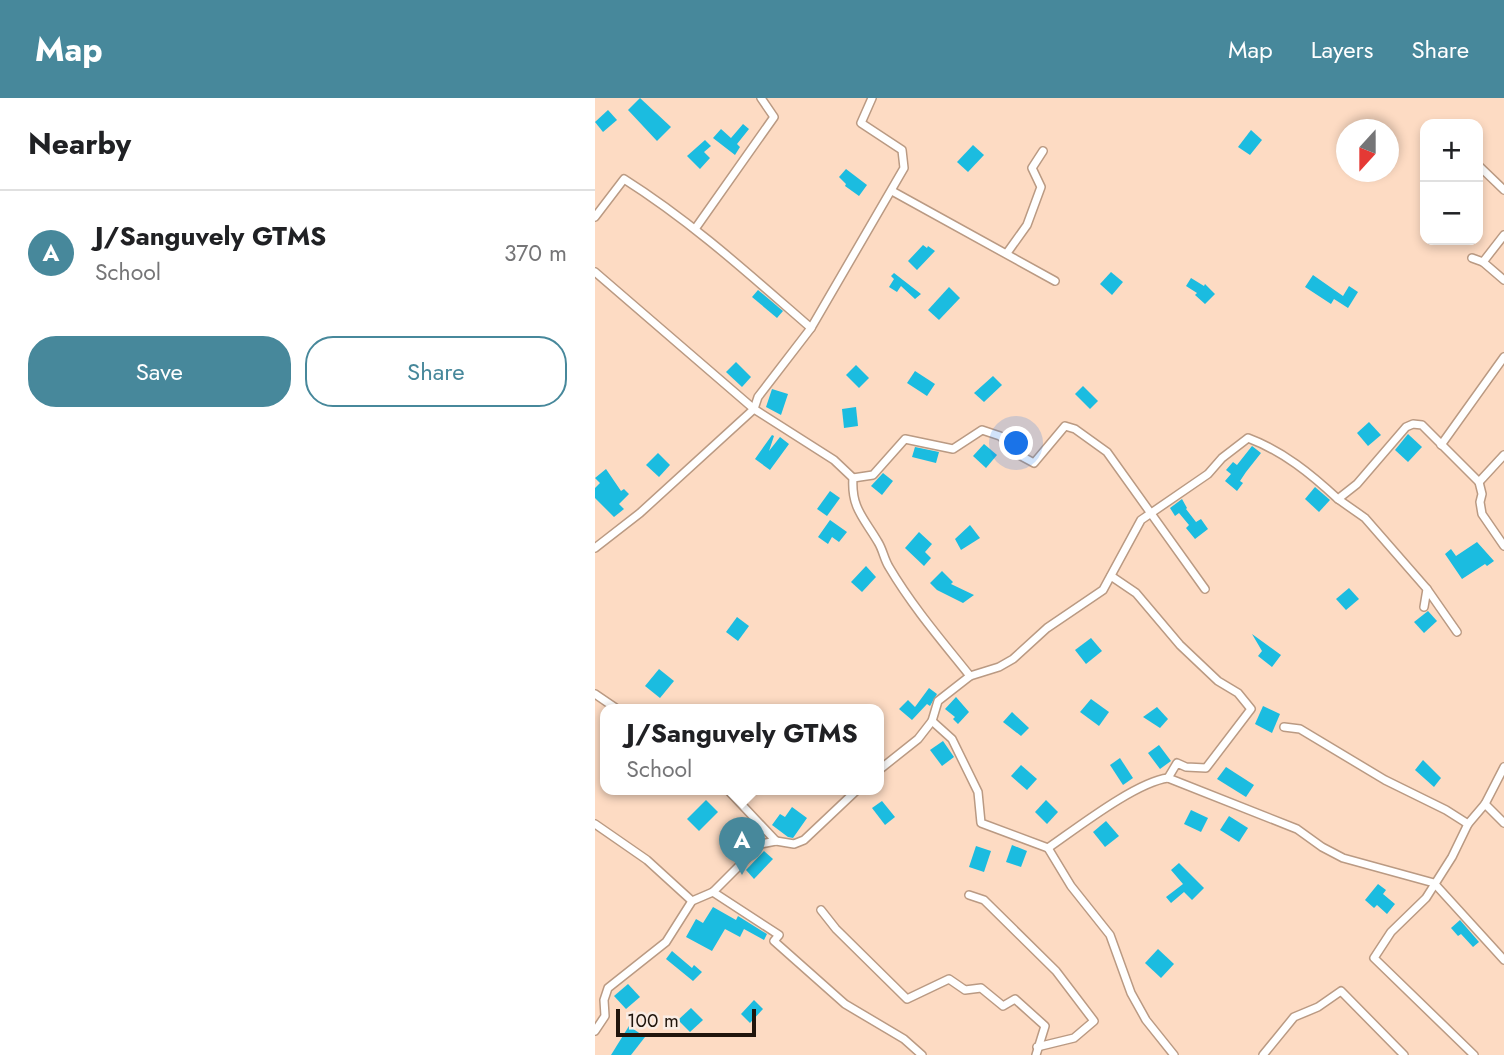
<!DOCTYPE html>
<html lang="en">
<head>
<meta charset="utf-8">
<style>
	:root { --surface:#fff; --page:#f6f6f6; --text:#202124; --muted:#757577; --line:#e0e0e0; --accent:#47889b }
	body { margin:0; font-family:Jost,sans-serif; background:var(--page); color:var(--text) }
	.controls { position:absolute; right:21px; top:21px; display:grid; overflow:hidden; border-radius:14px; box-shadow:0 4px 10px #0003 }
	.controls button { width:63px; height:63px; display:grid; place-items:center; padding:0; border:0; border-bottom:2px solid var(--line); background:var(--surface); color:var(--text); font:35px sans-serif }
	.compass { position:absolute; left:741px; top:21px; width:63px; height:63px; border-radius:50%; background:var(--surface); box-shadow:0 4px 10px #0003; rotate:201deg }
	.scale { position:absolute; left:21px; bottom:18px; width:140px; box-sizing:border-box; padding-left:7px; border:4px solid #20150c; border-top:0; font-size:19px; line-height:24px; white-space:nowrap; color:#20150c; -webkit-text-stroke:5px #faece3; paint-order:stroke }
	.you { position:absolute; left:422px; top:346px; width:24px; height:24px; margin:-18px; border:5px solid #fff; border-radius:50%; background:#1a73e8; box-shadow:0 0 0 10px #1a73e833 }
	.badge { display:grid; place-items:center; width:46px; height:46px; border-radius:50%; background:var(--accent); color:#fff; font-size:23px; font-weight:700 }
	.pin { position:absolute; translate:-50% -58px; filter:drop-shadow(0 2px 4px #0008) }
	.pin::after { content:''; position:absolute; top:37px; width:24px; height:21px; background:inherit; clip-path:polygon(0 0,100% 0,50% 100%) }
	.popup { position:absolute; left:5px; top:606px; width:284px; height:91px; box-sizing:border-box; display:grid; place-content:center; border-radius:14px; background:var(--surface); filter:drop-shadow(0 2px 5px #0005); font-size:23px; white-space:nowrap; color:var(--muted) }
	.popup b { font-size:26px; color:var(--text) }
	.popup::after { content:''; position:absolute; left:50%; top:100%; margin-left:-14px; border:14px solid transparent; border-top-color:var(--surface) }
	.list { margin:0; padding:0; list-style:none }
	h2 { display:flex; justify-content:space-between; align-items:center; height:91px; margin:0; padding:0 28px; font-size:30px }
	h2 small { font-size:23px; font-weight:400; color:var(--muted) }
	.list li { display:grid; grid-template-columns:46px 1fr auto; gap:21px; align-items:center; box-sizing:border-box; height:126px; padding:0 28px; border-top:2px solid var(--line) }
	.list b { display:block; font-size:26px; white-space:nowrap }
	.list p { margin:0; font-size:23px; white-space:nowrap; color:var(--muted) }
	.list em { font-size:23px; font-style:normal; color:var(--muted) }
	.actions { display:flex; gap:14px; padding:21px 28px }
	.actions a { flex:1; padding:16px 0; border:2px solid var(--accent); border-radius:28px; text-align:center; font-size:24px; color:var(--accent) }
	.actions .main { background:var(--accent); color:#fff }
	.map { position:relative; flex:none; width:909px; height:957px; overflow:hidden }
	header { display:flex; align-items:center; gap:42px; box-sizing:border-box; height:98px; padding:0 35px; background:var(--accent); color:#fff }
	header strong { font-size:33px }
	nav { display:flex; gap:38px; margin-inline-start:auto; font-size:24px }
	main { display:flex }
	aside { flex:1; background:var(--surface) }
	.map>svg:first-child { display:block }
	.building { fill:#1bbce0 }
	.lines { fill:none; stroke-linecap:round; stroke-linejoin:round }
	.street-casing { stroke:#ba9a83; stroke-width:10 }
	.street { stroke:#fff; stroke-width:7 }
</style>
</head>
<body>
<header>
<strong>Map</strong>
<nav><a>Map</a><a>Layers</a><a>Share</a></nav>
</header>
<main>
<aside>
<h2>Nearby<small></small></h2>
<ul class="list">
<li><span class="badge">A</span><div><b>J/Sanguvely GTMS</b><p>School</p></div><em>370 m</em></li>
</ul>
<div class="actions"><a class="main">Save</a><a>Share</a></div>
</aside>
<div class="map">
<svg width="909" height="957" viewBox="0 0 909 957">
	<rect width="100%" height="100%" fill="#fddbc3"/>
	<g class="building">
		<polygon points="45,0 76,29 62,43 33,12"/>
		<polygon points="13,12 22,22 8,34 0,24"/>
		<polygon points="148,26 154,31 142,46 145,49 140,57 118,40 126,31 136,40"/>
		<polygon points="656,32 667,42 655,57 643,49"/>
		<polygon points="110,42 116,48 109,54 115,60 105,71 92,58"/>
		<polygon points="378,47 389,57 373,74 362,64"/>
		<polygon points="251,71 272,87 264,98 250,88 251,86 244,79"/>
		<polygon points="328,147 332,150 333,148 340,153 322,172 313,163"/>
		<polygon points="516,174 528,184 517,197 505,186"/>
		<polygon points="299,175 326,196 320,201 306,188 302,194 294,189 299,181 296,178"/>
		<polygon points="718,177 748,198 754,188 763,194 753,210 739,201 736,206 710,189"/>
		<polygon points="596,180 609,188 610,186 620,196 610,206 600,197 602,195 591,188"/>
		<polygon points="354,189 365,200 344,222 333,212"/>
		<polygon points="163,192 188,213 182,220 157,199"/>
		<polygon points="141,264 156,279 147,289 131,274"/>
		<polygon points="261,267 274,280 264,290 251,277"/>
		<polygon points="320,273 340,286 332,298 312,285"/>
		<polygon points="398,278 407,287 389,304 379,295"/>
		<polygon points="488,288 503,303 495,311 480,296"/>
		<polygon points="177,291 193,296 186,317 171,309"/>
		<polygon points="261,309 263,328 249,330 247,311"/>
		<polygon points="774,324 786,337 773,348 762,335"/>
		<polygon points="813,336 827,349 813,364 800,352"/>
		<polygon points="177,337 179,338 174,353 185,339 194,346 175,372 160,361"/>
		<polygon points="389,346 402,357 391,370 378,358"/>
		<polygon points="657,348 666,355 651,374 645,383 648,385 642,393 630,383 636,376 631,372 638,364 642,367"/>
		<polygon points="320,349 344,354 341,365 317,359"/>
		<polygon points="63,355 75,367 64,379 51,367"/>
		<polygon points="11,371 26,393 29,391 34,396 24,406 29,411 19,419 0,400 0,390 5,385 0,380"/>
		<polygon points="288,375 298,383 287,397 276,388"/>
		<polygon points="720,389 735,402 724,414 710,401"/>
		<polygon points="235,393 245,400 232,418 222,411"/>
		<polygon points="587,401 592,410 591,411 601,424 606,421 613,431 600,441 591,430 594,427 584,415 580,418 575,410"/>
		<polygon points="235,422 252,434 244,444 237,439 233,446 223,439"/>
		<polygon points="375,427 385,440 366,452 360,441"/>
		<polygon points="324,434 337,446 330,454 336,460 329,468 310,450"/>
		<polygon points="882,444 899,463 892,468 890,466 867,481 850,456 856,451 861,458"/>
		<polygon points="271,468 281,479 267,494 256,484"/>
		<polygon points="347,473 358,484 356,486 379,497 368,505 342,492 335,485"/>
		<polygon points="754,490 764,501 751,512 741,501"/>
		<polygon points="833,513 842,523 829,535 819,524"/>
		<polygon points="142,519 154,528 143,543 131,534"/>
		<polygon points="657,536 686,557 677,569 663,558 667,553"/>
		<polygon points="496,540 507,553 491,566 480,552"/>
		<polygon points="64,571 79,583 65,600 50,588"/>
		<polygon points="334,590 342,596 335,608 332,606 317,622 304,611 313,602 320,609"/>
		<polygon points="361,599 374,614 363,626 358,621 360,619 350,611"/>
		<polygon points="496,601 514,614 504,628 485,614"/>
		<polygon points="668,608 685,616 677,635 660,626"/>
		<polygon points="562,609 573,621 565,630 548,619"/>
		<polygon points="417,614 434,630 426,638 408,624"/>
		<polygon points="348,643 359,659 347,668 335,652"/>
		<polygon points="564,647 576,663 565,671 553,655"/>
		<polygon points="525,660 538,680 528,687 515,667"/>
		<polygon points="828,662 846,680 839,689 820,672"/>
		<polygon points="426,667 442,681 432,692 416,678"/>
		<polygon points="631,669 659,687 651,699 622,681"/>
		<polygon points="111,702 123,714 104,733 92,721"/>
		<polygon points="451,702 463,714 452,726 440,714"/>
		<polygon points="287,703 300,719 290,727 277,710"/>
		<polygon points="197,709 212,720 198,740 193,739 177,727 185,716 190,719"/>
		<polygon points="596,712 613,720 606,734 589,726"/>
		<polygon points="634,718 653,730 644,744 625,732"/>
		<polygon points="511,723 524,738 510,749 498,734"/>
		<polygon points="417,747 432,753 426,769 411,764"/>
		<polygon points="381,748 396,753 389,774 374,769"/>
		<polygon points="169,753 178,761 159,781 151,772"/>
		<polygon points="584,765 609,790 597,802 589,794 576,805 571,799 588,786 576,772"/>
		<polygon points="783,786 791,792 788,796 800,806 792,816 782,807 779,810 770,802"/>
		<polygon points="118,809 141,822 143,818 172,836 169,842 149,831 145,839 130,831 117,853 91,839 101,821 108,825"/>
		<polygon points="865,822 884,844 878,849 866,836 863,838 856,830"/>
		<polygon points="563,851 579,866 566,880 550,865"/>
		<polygon points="77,853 97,870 99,867 107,874 98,883 71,861"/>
		<polygon points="33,886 45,899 31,911 19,898"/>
		<polygon points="159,902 168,911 155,925 146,916"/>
		<polygon points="96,910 108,922 95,934 83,922"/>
		<polygon points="34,928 50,939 36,957 16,957"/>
	</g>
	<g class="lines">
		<g class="street-casing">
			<g id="street">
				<polyline points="883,67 909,92"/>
				<polyline points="297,93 460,183"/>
				<path d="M0 119 29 81C97 124 155 177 216 230"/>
				<polyline points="100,131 179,19 166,0"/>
				<polyline points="412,155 432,127 446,89 437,70 448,53"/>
				<polyline points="877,160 888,164 909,182"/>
				<polyline points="888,164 909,137"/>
				<path d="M0 174 159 311 239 362 258 380C256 410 269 420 283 444 288 452 289 461 294 469 317 508 347 543 375 578"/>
				<polyline points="846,347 909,259"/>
				<polyline points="258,380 278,377 310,341 358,351 387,332 405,338 426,358 439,365 470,328 480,331 512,354 610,491"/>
				<polyline points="884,384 909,357"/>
				<polyline points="743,401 770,420 832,491 829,509"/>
				<polyline points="0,450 45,415 159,311 163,299 216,230 309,70 307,52 266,25 277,0"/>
				<polyline points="516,478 541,495 585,547 623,583 643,595 656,611 611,670 591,669 582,665 573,680"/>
				<polyline points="832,491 862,534"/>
				<polyline points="0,596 22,611"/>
				<path d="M337 623 357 641 383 694 386 725 453 750C482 730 541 684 573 680L702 731 727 749 748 760 839 785 909 862"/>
				<polyline points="689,629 705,631 790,682 851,712 873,726"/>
				<path d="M284 672 323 641 337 623 343 603 375 578 404 569 418 561 452 530 508 492 546 422 613 376 627 360 653 340C688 353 716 376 743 401L762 386 811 329 818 326 827 327 884 384 887 396 885 404 887 416 909 448"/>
				<polyline points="132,691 181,743"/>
				<polyline points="890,706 909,725"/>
				<polyline points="0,726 52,762 97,803"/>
				<polyline points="453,750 476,788 515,837 536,895 551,922 579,957"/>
				<polyline points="118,794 184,837 179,843 250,906 309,941 327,957"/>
				<polyline points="374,797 389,802 461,873 499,923 479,940 442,949"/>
				<polyline points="226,812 241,831 312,901 354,881 370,892 386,890 408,908 420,901 450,928 441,957"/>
				<polyline points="0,933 10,918 9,902 13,890 71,844 97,803 118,794 166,746 181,743 199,746 209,742 263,691"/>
				<polyline points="668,957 699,919 723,909 746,893 809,957"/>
				<polyline points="879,957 779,860 796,834 831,800 857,759 873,726 890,706 909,669"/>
			</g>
		</g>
		<use href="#street" class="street"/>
	</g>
</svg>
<div class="controls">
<button>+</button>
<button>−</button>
</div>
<svg class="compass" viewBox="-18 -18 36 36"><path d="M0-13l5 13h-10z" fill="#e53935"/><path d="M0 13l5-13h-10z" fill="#757577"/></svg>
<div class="scale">100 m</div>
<div class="you"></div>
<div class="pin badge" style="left:147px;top:777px">A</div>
<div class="popup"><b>J/Sanguvely GTMS</b>School</div>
</div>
</main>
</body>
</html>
